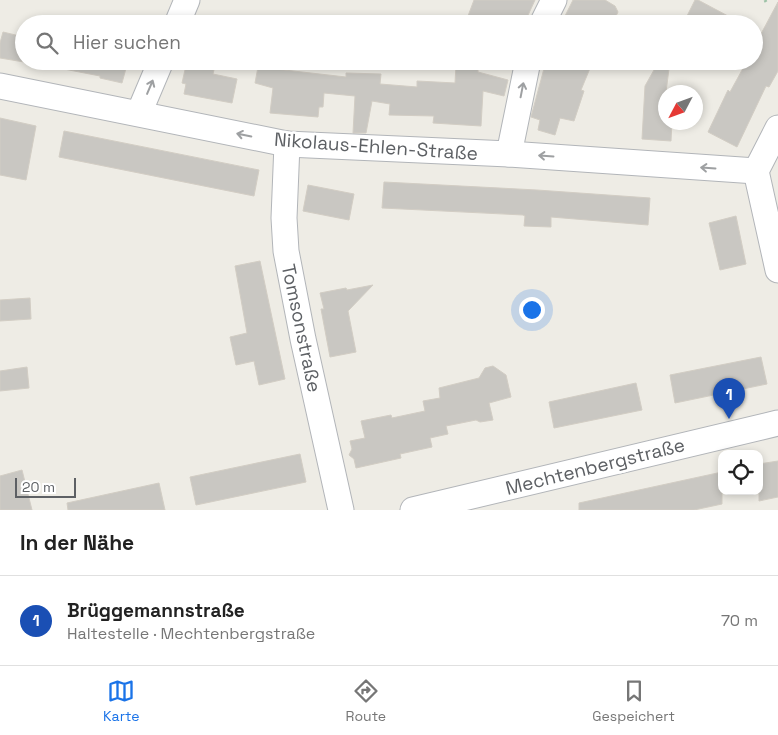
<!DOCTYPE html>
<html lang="de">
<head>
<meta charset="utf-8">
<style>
	:root { --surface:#fff; --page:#f2f2f2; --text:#222; --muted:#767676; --line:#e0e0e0; --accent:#1a73e8 }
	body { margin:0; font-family:"Space Grotesk",sans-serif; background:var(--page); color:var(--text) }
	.controls { position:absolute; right:15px; bottom:15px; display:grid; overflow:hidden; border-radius:10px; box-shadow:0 2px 8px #0003 }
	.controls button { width:45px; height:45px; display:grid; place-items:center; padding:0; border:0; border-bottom:1px solid var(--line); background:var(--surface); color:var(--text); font:25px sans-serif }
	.compass { position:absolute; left:658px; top:85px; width:45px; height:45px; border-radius:50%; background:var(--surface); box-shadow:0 2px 8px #0003; rotate:229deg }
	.scale { position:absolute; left:15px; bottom:12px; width:61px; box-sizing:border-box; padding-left:5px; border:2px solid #5d6064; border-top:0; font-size:14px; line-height:18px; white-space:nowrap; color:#5d6064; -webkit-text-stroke:4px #fff; paint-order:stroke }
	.you { position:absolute; left:531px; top:309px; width:18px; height:18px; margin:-12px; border:4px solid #fff; border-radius:50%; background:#1a73e8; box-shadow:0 0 0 8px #1a73e833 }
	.badge { display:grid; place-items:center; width:32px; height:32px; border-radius:50%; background:var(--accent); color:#fff; font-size:16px; font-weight:700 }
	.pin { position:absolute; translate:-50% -41px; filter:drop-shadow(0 1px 2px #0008) }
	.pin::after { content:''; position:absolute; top:26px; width:18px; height:15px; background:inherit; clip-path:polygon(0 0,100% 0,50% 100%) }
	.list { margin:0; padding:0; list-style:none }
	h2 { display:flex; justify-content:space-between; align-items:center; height:65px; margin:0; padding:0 20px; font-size:21px }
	h2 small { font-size:16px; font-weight:400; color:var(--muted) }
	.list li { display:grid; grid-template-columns:32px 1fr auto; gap:15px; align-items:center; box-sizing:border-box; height:90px; padding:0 20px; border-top:1px solid var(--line) }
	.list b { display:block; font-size:19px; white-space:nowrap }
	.list p { margin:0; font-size:16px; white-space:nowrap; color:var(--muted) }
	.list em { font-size:16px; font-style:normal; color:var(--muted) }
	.icon { flex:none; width:28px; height:28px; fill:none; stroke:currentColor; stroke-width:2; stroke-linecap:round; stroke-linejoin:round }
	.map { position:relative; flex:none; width:778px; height:510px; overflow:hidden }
	.search { position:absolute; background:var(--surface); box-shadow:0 2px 8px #0003; left:15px; right:15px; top:15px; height:55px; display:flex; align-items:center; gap:12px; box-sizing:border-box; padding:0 18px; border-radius:28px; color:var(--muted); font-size:19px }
	.sheet { height:155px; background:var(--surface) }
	nav { display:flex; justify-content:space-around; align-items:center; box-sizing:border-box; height:70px; border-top:1px solid var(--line); background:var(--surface); font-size:14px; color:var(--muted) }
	nav a { display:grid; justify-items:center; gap:2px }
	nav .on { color:var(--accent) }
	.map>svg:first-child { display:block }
	.building { fill:#c9c7c2; stroke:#d2cdc4 }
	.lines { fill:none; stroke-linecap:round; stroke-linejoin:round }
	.minor-casing { stroke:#b2b5b9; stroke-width:27 }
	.path { stroke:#9ec3a8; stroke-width:3; stroke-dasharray:5 2.5; stroke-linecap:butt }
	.minor { stroke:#fff; stroke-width:25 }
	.oneway { stroke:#9ea0a2 }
	.labels { text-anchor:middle; stroke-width:5; stroke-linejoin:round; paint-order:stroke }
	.street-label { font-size:19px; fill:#5d6064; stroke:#fff }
</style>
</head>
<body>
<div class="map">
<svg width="778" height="510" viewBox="0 0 778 510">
	<rect width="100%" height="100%" fill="#eeece5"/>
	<g class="building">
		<polygon points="474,0 535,0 524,24 465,24"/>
		<polygon points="573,0 605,0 615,6 618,12 612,24 561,24"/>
		<polygon points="695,0 698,0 743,24 683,24"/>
		<polygon points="778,2 778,71 769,87 766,86 737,147 708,132 728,90 730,92 747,61 754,61 754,47"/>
		<polygon points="3,32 24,37 24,62 0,58 0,43"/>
		<polygon points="65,61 128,61 122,83 100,78 100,76 64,69"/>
		<polygon points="187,61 216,61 213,74 237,79 232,103 184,94 186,84 182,83"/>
		<polygon points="546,61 593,61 581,90 584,91 574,121 560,118 555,135 538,130 540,120 531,117"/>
		<polygon points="659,61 670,61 666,92 666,122 672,122 671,141 642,139 645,86"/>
		<polygon points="456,65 478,66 478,72 508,80 504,96 483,91 481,126 433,123 434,116 389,115 390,104 372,101 366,133 353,133 355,96 324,93 323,107 319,107 318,117 270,113 273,88 255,83 258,67 346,77 346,73 381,74 380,84 417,87 417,81 455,83"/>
		<polygon points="0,118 36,126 26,180 0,175"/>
		<polygon points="64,131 259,170 254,196 59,157"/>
		<polygon points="384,182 537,190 650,198 648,225 551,217 551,227 524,226 525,216 523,215 382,208"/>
		<polygon points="308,185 354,194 349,220 303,211"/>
		<polygon points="736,216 746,264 720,270 709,223"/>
		<polygon points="260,261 285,379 259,385 254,361 236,365 230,337 247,333 235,266"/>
		<polygon points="373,285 348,311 356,352 330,357 321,309 324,309 320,293 346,288 347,290"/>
		<polygon points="30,298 31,319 0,321 0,300"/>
		<polygon points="761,357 767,384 675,403 670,375"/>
		<polygon points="493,366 506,375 511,397 489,403 493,420 480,422 476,420 446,426 448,434 430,438 432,447 400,454 401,458 356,468 354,459 349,455 352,449 350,441 365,438 361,421 391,415 392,418 425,411 423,401 440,398 439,388 479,378 485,368"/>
		<polygon points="27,367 29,388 0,391 0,371"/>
		<polygon points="636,383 642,410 554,428 549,402"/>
		<polygon points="300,454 306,482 196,505 190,477"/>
		<polygon points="778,461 778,497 759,501 759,464"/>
		<polygon points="22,470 32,510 0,510 0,476"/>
		<polygon points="722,472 722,504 694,510 579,510 579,503"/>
		<polygon points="159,483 165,510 68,510 67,503"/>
	</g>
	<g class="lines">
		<g class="minor-casing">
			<g id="minor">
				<polyline points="177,24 187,0"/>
				<polyline points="542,24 554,0"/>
				<polyline points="0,86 287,144 509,154 756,171"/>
				<polyline points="139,113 161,61"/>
				<polyline points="778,128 756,171 778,270"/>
				<polyline points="287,144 284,218 286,251 303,339 341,510"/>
				<polyline points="509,154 528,61"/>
				<polyline points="413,510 778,423"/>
			</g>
		</g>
		<polyline class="path" points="765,0 766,2"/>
		<use href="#minor" class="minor"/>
	</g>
	<defs><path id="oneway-shaft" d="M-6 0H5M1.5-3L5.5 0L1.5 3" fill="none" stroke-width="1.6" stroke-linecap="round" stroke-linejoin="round" transform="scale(1.25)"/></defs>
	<g class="oneway">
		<use href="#oneway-shaft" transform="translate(150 87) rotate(-67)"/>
		<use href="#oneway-shaft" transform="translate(522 90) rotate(-79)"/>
		<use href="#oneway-shaft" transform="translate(244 135) rotate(-168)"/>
		<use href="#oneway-shaft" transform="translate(546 156) rotate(-176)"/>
		<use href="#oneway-shaft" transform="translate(708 168) rotate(-176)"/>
	</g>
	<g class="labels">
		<g class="street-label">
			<text transform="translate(376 146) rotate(4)" y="7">Nikolaus-Ehlen-Straße</text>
			<text transform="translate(302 328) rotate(78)" y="7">Tomsonstraße</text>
			<text transform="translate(595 466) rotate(-14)" y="7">Mechtenbergstraße</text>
		</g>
	</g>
</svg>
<div class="controls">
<button><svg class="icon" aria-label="locate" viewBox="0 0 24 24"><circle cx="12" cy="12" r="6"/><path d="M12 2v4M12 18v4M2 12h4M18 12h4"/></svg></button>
</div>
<svg class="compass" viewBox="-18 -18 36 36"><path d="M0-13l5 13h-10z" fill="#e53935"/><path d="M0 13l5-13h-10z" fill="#767676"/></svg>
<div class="scale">20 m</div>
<div class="you"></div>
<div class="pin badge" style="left:729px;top:419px;background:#1a4fb4">1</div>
<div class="search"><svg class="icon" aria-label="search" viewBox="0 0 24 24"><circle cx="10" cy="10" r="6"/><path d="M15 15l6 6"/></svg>Hier suchen</div>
</div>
<section class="sheet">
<h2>In der Nähe<small></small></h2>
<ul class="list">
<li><span class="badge" style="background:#1a4fb4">1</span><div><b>Brüggemannstraße</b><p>Haltestelle · Mechtenbergstraße</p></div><em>70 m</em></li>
</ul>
</section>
<nav>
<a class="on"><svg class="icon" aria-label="map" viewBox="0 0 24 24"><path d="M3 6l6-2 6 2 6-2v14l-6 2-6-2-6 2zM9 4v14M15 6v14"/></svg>Karte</a>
<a><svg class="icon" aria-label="directions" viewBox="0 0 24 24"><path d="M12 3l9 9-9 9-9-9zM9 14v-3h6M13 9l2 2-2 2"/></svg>Route</a>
<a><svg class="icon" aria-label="saved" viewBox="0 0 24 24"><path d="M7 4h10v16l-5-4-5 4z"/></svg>Gespeichert</a>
</nav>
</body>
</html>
